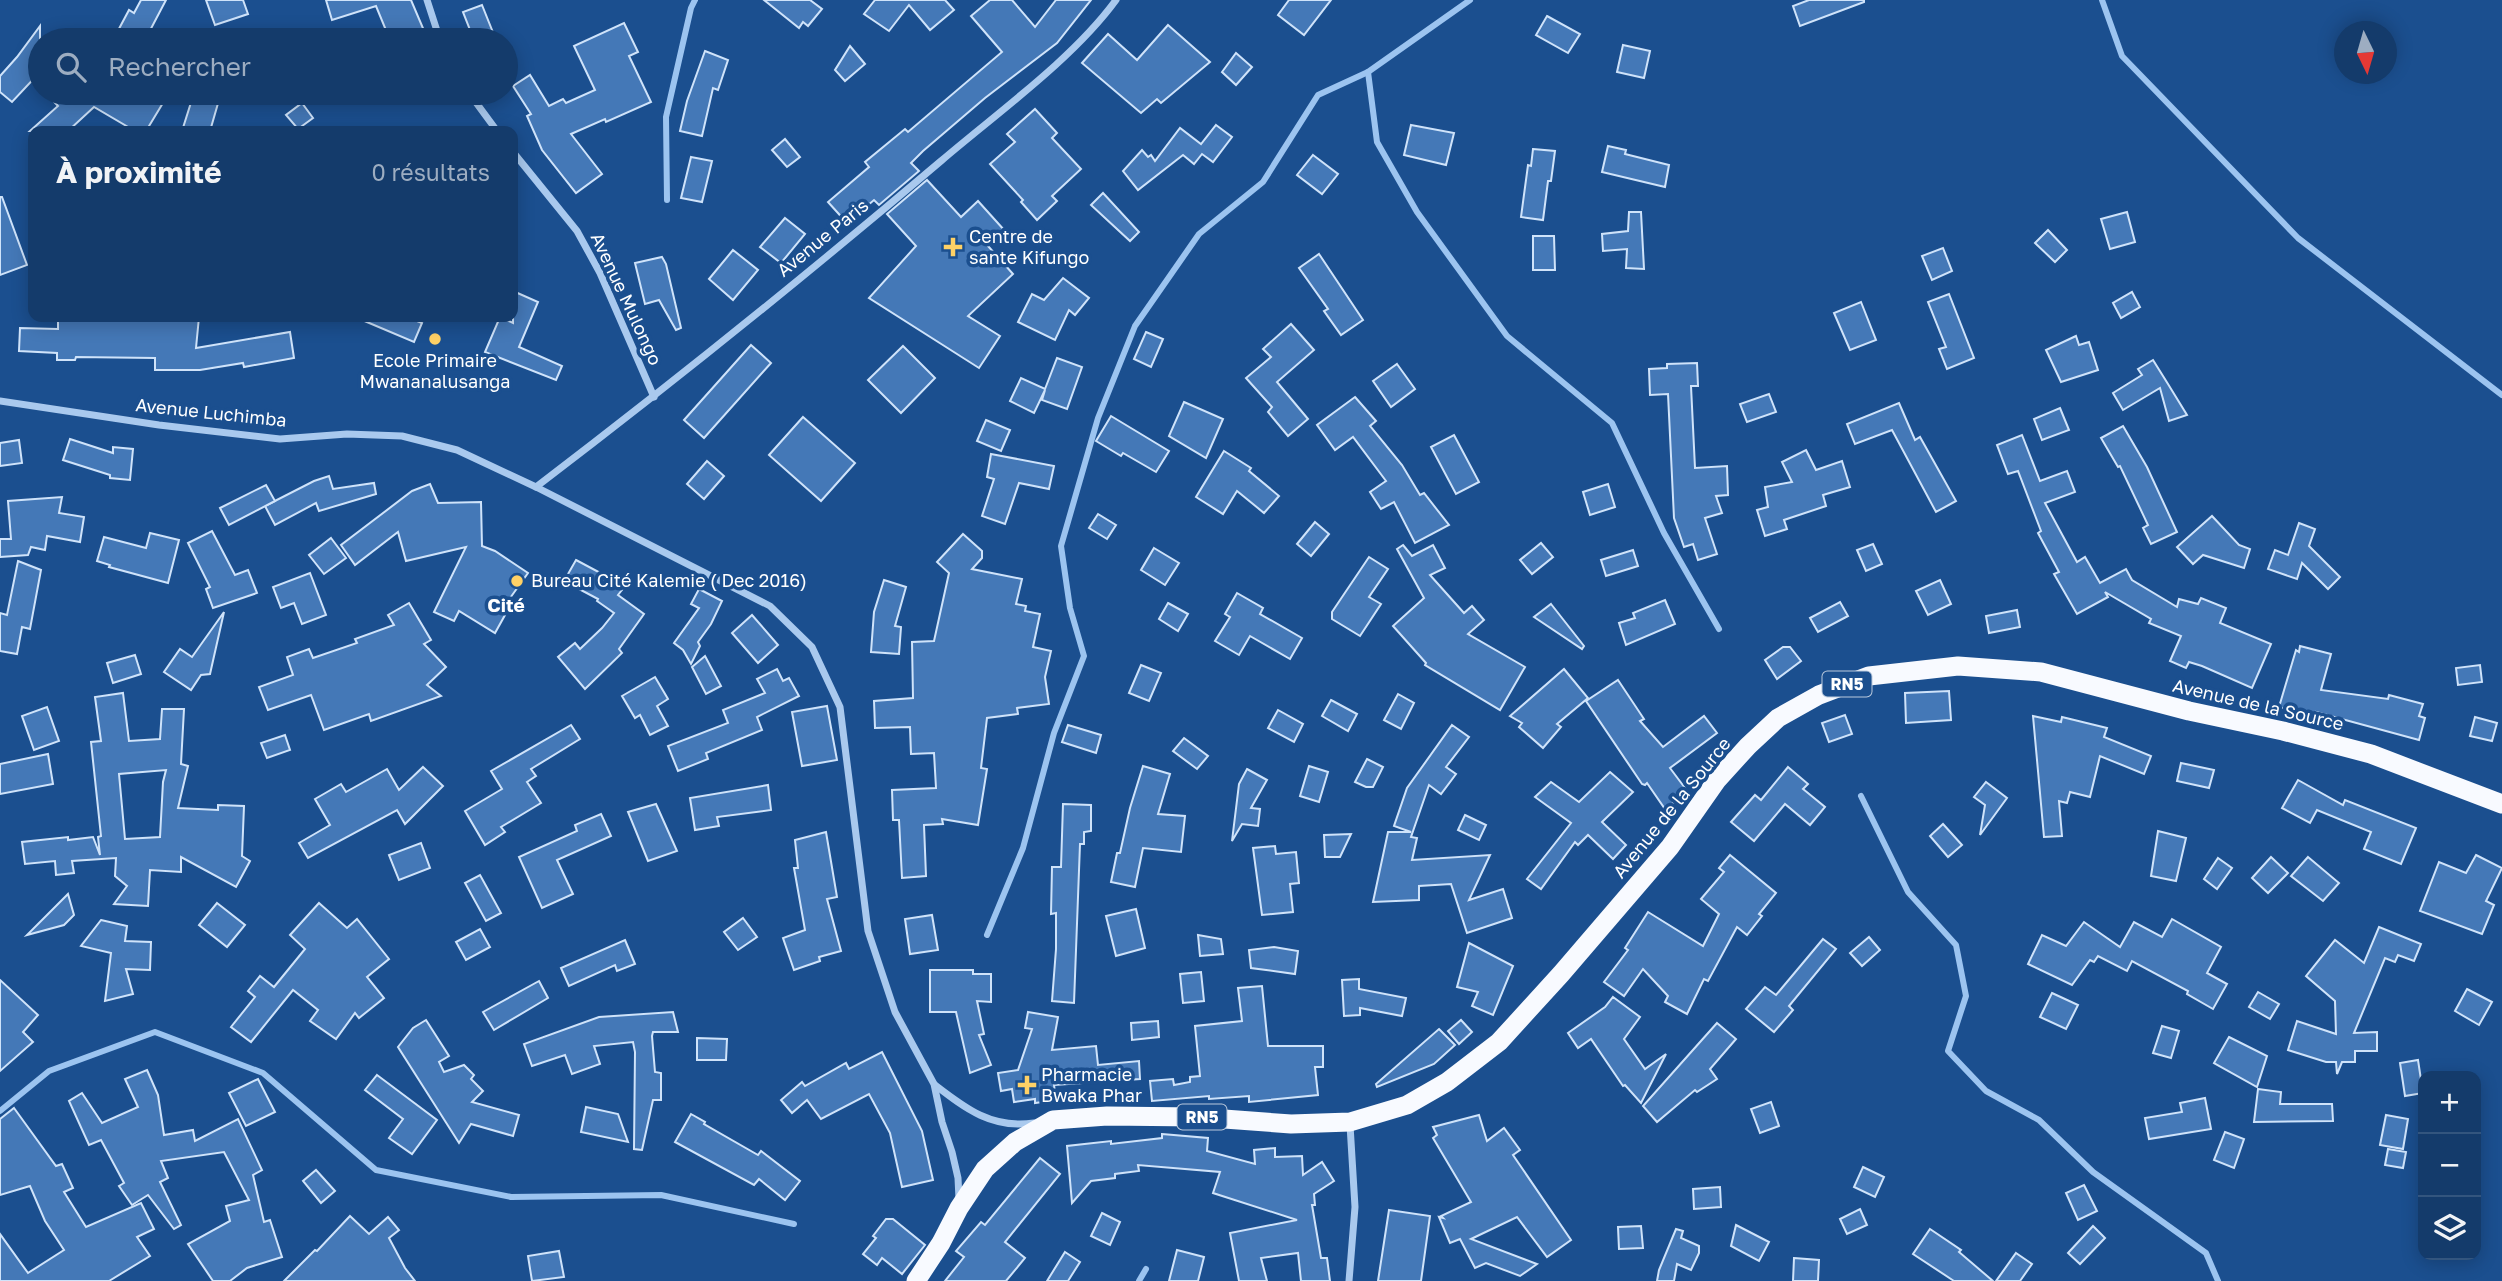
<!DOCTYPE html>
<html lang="fr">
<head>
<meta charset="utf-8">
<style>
	:root { --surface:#143b6b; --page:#1d4271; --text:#f1f3f6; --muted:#9dadc1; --line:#33557e }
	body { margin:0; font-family:"Golos Text",sans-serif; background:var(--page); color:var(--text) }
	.controls { position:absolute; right:21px; bottom:21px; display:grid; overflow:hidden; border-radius:14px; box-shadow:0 4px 18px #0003 }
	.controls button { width:63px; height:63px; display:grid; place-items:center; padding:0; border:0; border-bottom:2px solid var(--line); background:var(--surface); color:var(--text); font:35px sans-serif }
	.compass { position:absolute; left:2334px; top:21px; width:63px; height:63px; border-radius:50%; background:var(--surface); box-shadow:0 4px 18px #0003; rotate:175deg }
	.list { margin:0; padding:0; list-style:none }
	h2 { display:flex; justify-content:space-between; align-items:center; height:91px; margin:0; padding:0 28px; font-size:30px }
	h2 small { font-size:23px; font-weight:400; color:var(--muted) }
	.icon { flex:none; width:38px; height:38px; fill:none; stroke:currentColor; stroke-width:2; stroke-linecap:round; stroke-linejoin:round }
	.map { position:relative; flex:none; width:2502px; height:1281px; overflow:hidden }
	.search { position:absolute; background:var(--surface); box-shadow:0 4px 18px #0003; left:28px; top:28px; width:490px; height:77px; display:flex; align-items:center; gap:18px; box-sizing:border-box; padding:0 24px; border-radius:38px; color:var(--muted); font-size:26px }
	.panel { position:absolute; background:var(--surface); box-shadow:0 4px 18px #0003; left:28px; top:126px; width:490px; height:196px; border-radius:14px }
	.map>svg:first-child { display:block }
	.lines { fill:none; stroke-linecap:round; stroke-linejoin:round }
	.stream { stroke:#9cc4f0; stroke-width:6 }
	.building { fill:#4478b7; stroke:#cfe3fa; stroke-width:2; fill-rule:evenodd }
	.minor { stroke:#a9c9ee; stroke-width:7 }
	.trunk { stroke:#f8faff; stroke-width:19 }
	.poi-dot { fill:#ffd166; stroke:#1b4f8f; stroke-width:2.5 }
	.labels { text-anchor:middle; stroke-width:7; stroke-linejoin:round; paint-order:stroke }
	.shield { fill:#1b4f8f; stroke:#bbcadd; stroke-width:2 }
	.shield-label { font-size:16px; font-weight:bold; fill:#fff }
	.poi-label { font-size:18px; fill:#fff; stroke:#1b4f8f; text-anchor:start }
	.street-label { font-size:18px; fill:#fff; stroke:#1b4f8f }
	.neighbourhood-label { font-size:19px; font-weight:bold; fill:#fff; stroke:#1b4f8f }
</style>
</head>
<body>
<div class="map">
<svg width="2502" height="1281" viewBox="0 0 2502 1281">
	<rect width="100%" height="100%" fill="#1b4f8f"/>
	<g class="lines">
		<g class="stream">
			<polyline points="2102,0 2122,56 2298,238 2502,395"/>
			<polyline points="1368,72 1377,142 1417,212 1507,336 1612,423 1664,533 1719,629"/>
			<polyline points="667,200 666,117 691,8 695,0"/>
			<polyline points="1861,796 1908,892 1956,945 1966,996 1948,1051 1986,1091 2039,1120 2093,1172 2206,1253 2218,1281"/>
			<polyline points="987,935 1023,848 1054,733 1084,656 1070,608 1061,546 1098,418 1135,326 1199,234 1263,182 1318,95 1368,72 1470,0"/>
			<polyline points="0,1111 49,1071 155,1032 263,1073 376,1170 511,1197 661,1195 794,1224"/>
			<polyline points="1139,1281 1146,1269"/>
		</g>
	</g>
	<g class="building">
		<polygon points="141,0 166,0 145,40 113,40 129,10 134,13"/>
		<polygon points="206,0 243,0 248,14 215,25"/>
		<polygon points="326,0 411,0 428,40 390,40 376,6 332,20"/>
		<polygon points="764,0 810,0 822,9 808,26 803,22 799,28"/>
		<polygon points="875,0 945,0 954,10 930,30 909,5 889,31 864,14"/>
		<polygon points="990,0 1012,0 1035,27 1056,0 1091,0 1057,43 985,98 923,151 911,163 919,171 879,205 874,200 847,223 828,202 869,167 865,162 905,129 908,132 1002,52 971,16"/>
		<polygon points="1289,0 1331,0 1304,35 1278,15"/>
		<polygon points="1809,0 1864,0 1864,2 1800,26 1793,6"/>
		<polygon points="482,5 496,40 474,40 463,12"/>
		<polygon points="1547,16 1580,34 1568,53 1536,35"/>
		<polygon points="624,23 638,52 629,56 651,102 606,122 605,119 571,134 602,174 576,193 542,150 527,116 531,114 513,86 530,75 549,106 563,99 566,103 595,90 574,46"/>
		<polygon points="1168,25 1210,62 1161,103 1157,99 1141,113 1082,63 1108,34 1137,60"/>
		<polygon points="40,26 40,72 12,102 0,92 0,76 17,57"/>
		<polygon points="1623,45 1650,51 1644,78 1617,72"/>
		<polygon points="850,46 865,64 845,81 835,70"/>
		<polygon points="705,51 728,60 718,90 713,88 702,136 680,131 687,101"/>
		<polygon points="1236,53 1252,67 1236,85 1222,72"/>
		<polygon points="46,93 169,93 146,131 135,131 94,107 68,131 30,131 58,106"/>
		<polygon points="194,93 221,93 210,131 182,131"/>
		<polygon points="302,103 313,118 298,129 286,115"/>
		<polygon points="1035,109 1057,133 1052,138 1081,169 1052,196 1057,201 1037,220 1021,202 1023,200 990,164 1015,142 1007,134"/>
		<polygon points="1216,125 1232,137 1213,162 1202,154 1194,164 1183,155 1138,190 1123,171 1142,150 1148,157 1151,155 1155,161 1180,128 1201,144"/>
		<polygon points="1411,125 1454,133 1446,165 1404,155"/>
		<polygon points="785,139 800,157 787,167 772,150"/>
		<polygon points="1608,146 1626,150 1625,154 1669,165 1665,187 1602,172"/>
		<polygon points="1533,149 1555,151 1551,181 1548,181 1543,220 1521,217 1528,165 1531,166"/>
		<polygon points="1313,155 1338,174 1322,194 1297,175"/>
		<polygon points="691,157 712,161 702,202 681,198"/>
		<polygon points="927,180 961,217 978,201 1005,231 988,246 1013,274 968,316 1000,336 979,368 869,298 916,246 887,214"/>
		<polygon points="1103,193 1139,232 1130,241 1091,205"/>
		<polygon points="0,197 2,197 27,265 0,275"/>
		<polygon points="1629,212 1641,212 1644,269 1626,268 1627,249 1603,251 1602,234 1628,231"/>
		<polygon points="2127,212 2135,242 2110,249 2101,219"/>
		<polygon points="785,218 805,234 781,263 760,247"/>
		<polygon points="2048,230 2067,250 2055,262 2035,243"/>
		<polygon points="1533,236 1554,236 1555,270 1533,270"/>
		<polygon points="1943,248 1952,271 1932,280 1922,256"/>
		<polygon points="733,250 758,270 733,300 709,279"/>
		<polygon points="1319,254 1363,320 1341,335 1324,311 1328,309 1299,268"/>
		<polygon points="662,257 666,264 681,328 676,330 659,300 645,304 635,263"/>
		<polygon points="1063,278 1089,298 1075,315 1069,310 1055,340 1018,322 1032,294 1044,300"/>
		<polygon points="513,291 538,302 519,347 562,366 556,380 485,352 500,317 513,323"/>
		<polygon points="2132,292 2140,307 2121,318 2113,303"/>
		<polygon points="1949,294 1974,358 1947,369 1939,349 1946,347 1928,302"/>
		<polygon points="1861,302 1876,340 1850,350 1834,313"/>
		<polygon points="58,317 199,317 196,348 290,332 294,358 244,367 243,363 200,370 155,370 155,358 76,357 75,360 57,360 57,353 19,351 20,328 58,329"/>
		<polygon points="355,317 407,317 422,323 414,342"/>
		<polygon points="1291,324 1314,350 1277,382 1308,419 1288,436 1268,412 1272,407 1246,378 1271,357 1263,349"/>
		<polygon points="1146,332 1163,339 1151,367 1134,359"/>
		<polygon points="2076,336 2079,345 2089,342 2098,370 2061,382 2046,350"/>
		<polygon points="751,345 771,363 704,438 684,420"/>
		<polygon points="903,346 935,378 901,413 868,380"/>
		<polygon points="1057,358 1082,367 1067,409 1042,400 1045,390 1034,413 1010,401 1021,378 1045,389"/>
		<polygon points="2153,360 2168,384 2187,415 2169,421 2160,388 2123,410 2113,393 2142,375 2138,369"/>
		<polygon points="1697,363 1698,386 1691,386 1695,468 1727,466 1728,495 1716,496 1722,513 1705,518 1717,554 1698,560 1693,544 1684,547 1674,518 1668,394 1650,395 1649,369 1667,368 1667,364"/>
		<polygon points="1397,364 1415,389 1391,407 1373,381"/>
		<polygon points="1769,394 1776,412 1747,422 1740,404"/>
		<polygon points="1355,397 1376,421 1370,426 1402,465 1420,495 1424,493 1449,525 1415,543 1394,502 1381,509 1370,492 1386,481 1353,437 1335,450 1317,425"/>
		<polygon points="1184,402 1223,419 1206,458 1169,436"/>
		<polygon points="1899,403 1915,440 1920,437 1956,501 1936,512 1892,430 1855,444 1847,424"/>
		<polygon points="2060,408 2069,430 2042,440 2034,419"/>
		<polygon points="1111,416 1169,451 1156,472 1123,453 1121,456 1096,441"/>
		<polygon points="803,417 855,463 821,501 769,455"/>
		<polygon points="986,420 1010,430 1001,451 977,441"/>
		<polygon points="2123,426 2147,467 2177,532 2151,544 2143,528 2148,525 2120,466 2118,467 2101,438"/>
		<polygon points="1454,435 1479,482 1456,494 1431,447"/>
		<polygon points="2022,435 2040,481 2067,471 2075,492 2045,503 2077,562 2085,557 2100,583 2126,569 2132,580 2177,607 2179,599 2198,604 2201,598 2226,608 2220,623 2271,644 2252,688 2202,666 2189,662 2186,668 2170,661 2181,636 2149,623 2151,619 2105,592 2108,597 2077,614 2054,574 2059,572 2038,533 2041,531 2018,471 2008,474 1997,445"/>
		<polygon points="70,439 113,453 113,447 133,449 130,480 110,478 110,475 63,460"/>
		<polygon points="19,440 22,463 0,466 0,443"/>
		<polygon points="1806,450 1816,470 1842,461 1850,487 1823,495 1826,506 1784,520 1787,529 1765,536 1757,510 1768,507 1765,487 1792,482 1782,462"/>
		<polygon points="1224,451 1251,468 1249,471 1279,496 1264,513 1237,491 1223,514 1196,497"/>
		<polygon points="991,454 1054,466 1049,489 1019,483 1005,524 982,516 994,479 987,477"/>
		<polygon points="707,461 724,476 704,499 687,484"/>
		<polygon points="329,476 333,489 374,483 376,494 319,511 316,503 275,525 265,506 314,481"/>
		<polygon points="430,484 438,503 481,502 482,546 495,551 528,573 500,612 505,615 495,633 459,611 454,621 434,612 466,547 406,561 398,532 355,565 341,545 412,491"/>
		<polygon points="1608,484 1615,507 1590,515 1583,492"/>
		<polygon points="266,485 275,501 229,525 220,508"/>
		<polygon points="62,497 59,513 84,517 80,542 47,536 45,550 31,547 28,555 0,557 0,539 11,539 8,501"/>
		<polygon points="1098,514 1116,525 1107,539 1089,528"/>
		<polygon points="2212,516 2239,545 2250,549 2244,568 2203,555 2193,564 2177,547"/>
		<polygon points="1315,522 1329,534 1311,556 1297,544"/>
		<polygon points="2299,523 2315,529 2309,546 2340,577 2328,589 2302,563 2297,579 2268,569 2275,550 2288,555"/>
		<polygon points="212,531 235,575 248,570 257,593 213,608 206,589 210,587 188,543"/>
		<polygon points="150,533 179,540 168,583 109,567 110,565 97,561 104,537 146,548"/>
		<polygon points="963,534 982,551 982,558 972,569 1022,579 1016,604 1026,606 1025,611 1040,614 1033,647 1051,651 1045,677 1049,704 1017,708 1018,714 987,718 981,768 987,769 978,825 942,819 943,824 924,825 926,876 902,878 899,820 893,820 892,790 936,788 934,753 911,754 910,727 875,728 874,701 913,698 912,642 934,641 949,573 937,562"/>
		<polygon points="331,538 346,558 324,574 309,555"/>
		<polygon points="1541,543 1553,557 1532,574 1520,560"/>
		<polygon points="1873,544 1882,564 1866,571 1857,550"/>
		<polygon points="1403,545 1412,556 1433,545 1445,568 1430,575 1464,613 1472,606 1484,620 1468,634 1525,667 1500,710 1425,665 1426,663 1393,626 1424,598 1397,549"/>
		<polygon points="1154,548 1179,563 1165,585 1141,570"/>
		<polygon points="1633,550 1638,566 1606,576 1601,560"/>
		<polygon points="1369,557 1388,569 1369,597 1381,604 1360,636 1332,619 1332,612"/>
		<polygon points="576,560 625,586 618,595 644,614 619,649 622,653 585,689 558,657 575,643 580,649 602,628 614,613 597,601 598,599 564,581"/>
		<polygon points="18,561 41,570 30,629 22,627 17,654 0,651 0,613 7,615"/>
		<polygon points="310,573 326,615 302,624 294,603 281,608 273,587"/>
		<polygon points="884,580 906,587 895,626 901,627 899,654 871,652 874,612"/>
		<polygon points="1940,580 1951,604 1928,615 1916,591"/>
		<polygon points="699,589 722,601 711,624 698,642 700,646 691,664 683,650 674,643 699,608 691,604"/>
		<polygon points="1237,593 1263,608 1260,614 1302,638 1290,659 1250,636 1239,655 1215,641 1230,617 1225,614"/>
		<polygon points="1665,600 1675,624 1626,645 1619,623 1635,618 1633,613"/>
		<polygon points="1840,602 1848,616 1818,632 1810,618"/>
		<polygon points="409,603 431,640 424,644 446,667 427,685 441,696 371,721 369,714 324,730 311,695 268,710 259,687 293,675 287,657 309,649 313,658 357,643 355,639 394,625 388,615"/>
		<polygon points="1168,603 1188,614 1178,631 1159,619"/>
		<polygon points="1551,604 1584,646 1582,649 1534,617"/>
		<polygon points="2017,610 2020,627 1989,633 1986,616"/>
		<polygon points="224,612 210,674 201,675 191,690 164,672 180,649 192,657"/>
		<polygon points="752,615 778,645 758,663 732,633"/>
		<polygon points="2300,646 2331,654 2321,690 2388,699 2389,695 2423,704 2419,716 2425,718 2419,740 2316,712 2315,717 2279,707 2296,650 2299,652"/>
		<polygon points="1783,647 1790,647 1801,661 1777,679 1765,660"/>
		<polygon points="135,655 141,674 113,683 107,663"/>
		<polygon points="705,656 721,686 706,694 692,667"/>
		<polygon points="1141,665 1161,673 1149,701 1129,693"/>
		<polygon points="2480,665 2482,682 2458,685 2456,668"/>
		<polygon points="777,669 783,681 789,678 799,696 757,717 762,730 706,753 708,759 678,771 668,746 728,723 723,710 765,693 757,679"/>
		<polygon points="1564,669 1588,698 1557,724 1561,727 1543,748 1519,727 1522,723 1510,716"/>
		<polygon points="655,677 668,699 657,706 668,726 650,735 640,715 635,718 622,696"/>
		<polygon points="1618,680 1644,719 1640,721 1663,747 1704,716 1717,733 1670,768 1688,792 1665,809 1647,783 1645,785 1642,784 1586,701"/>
		<polygon points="1949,691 1951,720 1906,723 1905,693"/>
		<path d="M123 693 129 741 160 739 162 709H184L181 764 188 766 178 808 218 810V805L244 806 242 856 250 861 236 887 181 857V872L150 870 148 906 114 904 127 886 115 876 116 858 72 861 74 873 56 875 55 861 25 864 22 842 68 837V840L93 837 100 855 98 837 101 836 91 742 101 741 95 697ZM166 770 163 782 160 837 125 839 119 774Z"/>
		<polygon points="1398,694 1414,703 1401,729 1384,720"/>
		<polygon points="1331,700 1357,714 1348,731 1322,716"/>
		<polygon points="827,706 837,760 802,766 792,712"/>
		<polygon points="47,707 59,741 34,750 22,716"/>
		<polygon points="1278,710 1303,724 1294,742 1268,728"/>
		<polygon points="1845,715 1852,734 1829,742 1822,723"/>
		<polygon points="2033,716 2061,722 2062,717 2107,728 2104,737 2151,756 2144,774 2100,756 2090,797 2070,792 2067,803 2059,801 2062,836 2044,837"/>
		<polygon points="2475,717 2497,723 2492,741 2470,736"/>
		<polygon points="571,725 580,739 531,769 536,776 527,782 541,803 501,827 505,832 485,845 465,811 502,789 491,771"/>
		<polygon points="1068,725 1101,735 1096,753 1062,742"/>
		<polygon points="1452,725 1469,737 1446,767 1456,774 1441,794 1429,785 1411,837 1417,838 1412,860 1490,855 1469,900 1503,889 1512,918 1467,933 1451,884 1419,886 1419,900 1373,902 1388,832 1411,832 1394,826 1407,788"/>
		<polygon points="285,735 290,750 267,758 261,743"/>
		<polygon points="1184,738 1208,756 1197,769 1173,751"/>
		<polygon points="48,754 53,784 0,794 0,764"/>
		<polygon points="1367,759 1383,767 1373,787 1366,787 1355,782"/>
		<polygon points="2181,763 2214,770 2209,788 2177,781"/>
		<polygon points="1143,766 1170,774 1158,814 1185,816 1181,852 1143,848 1135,887 1111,882 1117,853 1120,853 1130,808"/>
		<polygon points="1309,766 1328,772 1319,802 1300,796"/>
		<polygon points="423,767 443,786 405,824 397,810 308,858 299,843 330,825 315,799 341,784 346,792 387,769 399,790"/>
		<polygon points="1788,767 1808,784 1803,789 1825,807 1810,825 1785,804 1754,841 1731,822 1755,795 1761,800"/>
		<polygon points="1247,769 1267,780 1251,808 1260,809 1258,826 1242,824 1232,841 1239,784"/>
		<polygon points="1610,772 1633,792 1602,822 1626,845 1613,859 1588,835 1578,845 1575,842 1541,889 1527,879 1571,823 1535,797 1551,782 1579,802"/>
		<polygon points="2298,780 2343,805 2345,800 2416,828 2401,864 2364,849 2371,832 2317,810 2310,823 2282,808"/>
		<polygon points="1986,782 2007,798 1980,835 1985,805 1974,797"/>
		<polygon points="768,785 771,810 717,817 719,826 695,830 690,798"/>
		<polygon points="656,804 677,851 648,861 628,812"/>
		<polygon points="1063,804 1091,805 1091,831 1084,832 1084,844 1080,844 1074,1003 1052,1001 1056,949 1056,913 1051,914 1052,867 1061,867"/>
		<polygon points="601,814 611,836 557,860 573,894 542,908 519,857 577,831 575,825"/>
		<polygon points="1465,815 1486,825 1479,840 1458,830"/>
		<polygon points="1943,824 1962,845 1948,857 1930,836"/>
		<polygon points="2158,831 2186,838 2176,881 2151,876"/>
		<polygon points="826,832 837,897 827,899 841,951 819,957 820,961 794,970 783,938 805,930 794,868 798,868 795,840"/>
		<polygon points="1351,834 1340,857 1325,857 1324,835"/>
		<polygon points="421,843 430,868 399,880 389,855"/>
		<polygon points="1275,846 1276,854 1296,852 1299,883 1290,884 1293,912 1262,915 1253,848"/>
		<polygon points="1730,855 1776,893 1759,914 1762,916 1747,935 1737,927 1708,981 1704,979 1687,1014 1665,1002 1668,996 1643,969 1624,996 1604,982 1628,950 1625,948 1648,912 1703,946 1719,914 1701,899 1724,872 1719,868"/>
		<polygon points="2476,855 2502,868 2486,901 2494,905 2482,934 2420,911 2439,862 2466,873"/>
		<polygon points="2271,857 2288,873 2268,893 2252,878"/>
		<polygon points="2308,857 2339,883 2323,901 2291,876"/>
		<polygon points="2218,858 2232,868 2217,889 2204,879"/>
		<polygon points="480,875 501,913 486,921 465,883"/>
		<polygon points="68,894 74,915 64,925 27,935"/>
		<polygon points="217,903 245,925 227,947 199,925"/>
		<polygon points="319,903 347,928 357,919 389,959 367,977 384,998 359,1018 355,1013 336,1039 310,1021 318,1010 293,990 251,1042 231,1027 255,997 248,991 260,976 274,987 305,949 290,935"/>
		<polygon points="1136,909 1145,948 1116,956 1106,916"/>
		<polygon points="932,915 938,950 910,954 905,919"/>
		<polygon points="743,918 757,937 738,950 724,932"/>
		<polygon points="2172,919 2221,947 2207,973 2227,984 2213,1009 2187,994 2188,991 2132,961 2127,971 2098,956 2094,962 2090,960 2072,985 2028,964 2042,935 2066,946 2084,922 2120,947 2134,922 2162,937"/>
		<polygon points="101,920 127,926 125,941 151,942 150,970 126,969 133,994 105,1001 111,953 81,946"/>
		<polygon points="2379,927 2421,944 2414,961 2398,955 2395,962 2385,958 2354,1033 2377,1032 2377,1051 2355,1051 2355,1062 2342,1062 2337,1074 2336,1062 2326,1062 2288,1050 2297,1021 2336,1034 2335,1001 2306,976 2335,940 2364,963"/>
		<polygon points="480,929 490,947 466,960 456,942"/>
		<polygon points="1198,935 1221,939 1223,954 1200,956"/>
		<polygon points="1869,937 1880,950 1862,966 1850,953"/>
		<polygon points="1823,939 1836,949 1789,1006 1793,1010 1774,1032 1746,1009 1765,987 1776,995"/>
		<polygon points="625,940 635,964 617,971 615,965 569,986 561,968"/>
		<polygon points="1469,943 1513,966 1493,1015 1472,1006 1478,992 1457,987"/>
		<polygon points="1274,947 1298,951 1295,974 1251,968 1249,950"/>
		<polygon points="930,970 973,970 973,974 991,974 991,1002 977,1001 984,1034 979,1035 991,1065 970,1073 956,1012 930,1012"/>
		<polygon points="1201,972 1204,1001 1183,1003 1180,974"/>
		<polygon points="1359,979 1359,989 1406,998 1402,1016 1360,1008 1360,1015 1344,1016 1342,980"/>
		<polygon points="0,980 38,1015 23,1032 33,1042 0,1071"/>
		<polygon points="539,981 548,998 494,1030 483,1012"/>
		<polygon points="1262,986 1268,1046 1323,1046 1323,1067 1315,1067 1318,1095 1249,1102 1249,1096 1209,1099 1209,1096 1152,1101 1150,1081 1173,1079 1174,1085 1190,1082 1190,1077 1200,1076 1195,1026 1242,1021 1238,988"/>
		<polygon points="2467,989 2492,1002 2479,1025 2455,1011"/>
		<polygon points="2258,992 2279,1004 2270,1019 2249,1007"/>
		<polygon points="2052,993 2078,1005 2066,1029 2040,1017"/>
		<polygon points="1613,997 1640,1017 1624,1039 1645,1069 1666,1054 1641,1103 1625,1085 1623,1086 1591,1039 1578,1048 1568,1033 1605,1007"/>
		<polygon points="673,1012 678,1032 653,1032 652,1036 655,1072 661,1073 661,1100 653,1100 642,1150 634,1149 635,1052 633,1042 594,1046 600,1064 572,1074 565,1055 532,1066 524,1044 599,1017"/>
		<polygon points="1028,1012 1058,1017 1052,1050 1096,1046 1098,1065 1139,1061 1140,1079 1054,1085 1056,1100 1035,1103 1035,1099 1014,1102 1012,1089 1001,1091 998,1073 1018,1070 1032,1029 1025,1028"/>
		<polygon points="426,1020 449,1056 439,1062 444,1072 464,1065 474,1075 471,1079 483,1091 472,1102 519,1115 513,1136 471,1124 459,1143 398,1047 413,1028"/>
		<polygon points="1461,1020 1472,1032 1459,1044 1448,1031"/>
		<polygon points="1158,1021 1159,1037 1132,1040 1131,1023"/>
		<polygon points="1717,1023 1736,1039 1710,1069 1717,1079 1697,1092 1695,1090 1657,1122 1643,1106"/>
		<polygon points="2162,1026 2179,1031 2171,1058 2153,1053"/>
		<polygon points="1439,1029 1455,1045 1434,1064 1377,1087 1376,1084"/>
		<polygon points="2229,1037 2267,1056 2257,1087 2214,1063"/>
		<polygon points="697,1038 727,1039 726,1060 697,1060"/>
		<polygon points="882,1052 922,1131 933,1180 902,1187 890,1133 869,1094 821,1119 807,1100 792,1113 781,1100 802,1082 805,1086 846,1063 849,1069"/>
		<polygon points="2418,1060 2423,1093 2405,1096 2400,1063"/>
		<polygon points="147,1070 158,1095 164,1135 193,1130 195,1141 238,1119 262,1170 253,1175 264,1222 270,1220 282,1257 247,1268 230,1281 213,1281 188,1244 230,1221 226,1206 249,1200 224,1152 161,1161 168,1178 160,1182 181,1225 174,1229 148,1195 132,1205 119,1186 124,1183 101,1140 89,1145 69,1101 82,1093 102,1123 138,1107 125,1079"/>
		<polygon points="377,1075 437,1120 412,1154 389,1138 403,1119 365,1090"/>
		<polygon points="258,1079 275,1112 246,1126 229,1093"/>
		<polygon points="2258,1089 2281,1092 2280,1104 2332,1104 2333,1121 2254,1122"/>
		<polygon points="2205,1098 2211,1129 2149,1139 2145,1118 2182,1112 2180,1103"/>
		<polygon points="1771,1102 1779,1126 1760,1133 1751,1109"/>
		<polygon points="586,1107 618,1114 628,1142 581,1132"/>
		<polygon points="14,1108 56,1166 62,1164 73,1188 64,1192 86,1227 141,1203 154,1229 137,1237 150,1256 109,1281 0,1281 0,1234 28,1273 64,1250 45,1221 30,1186 0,1195 0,1119"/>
		<polygon points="691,1114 705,1122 704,1124 758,1155 761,1151 800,1181 785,1200 759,1179 754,1185 675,1142"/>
		<polygon points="1479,1115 1487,1141 1504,1128 1520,1150 1513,1155 1571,1240 1547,1257 1517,1217 1471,1239 1537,1264 1520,1276 1486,1263 1475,1268 1460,1239 1450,1243 1439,1217 1443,1218 1441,1216 1471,1202 1433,1138 1437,1135 1433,1127"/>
		<polygon points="2386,1115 2408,1119 2403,1149 2380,1145"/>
		<polygon points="2225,1132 2244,1139 2234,1168 2214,1160"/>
		<polygon points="1162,1134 1208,1138 1207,1151 1255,1164 1254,1150 1275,1148 1275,1157 1302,1156 1303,1175 1322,1162 1334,1181 1314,1194 1315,1205 1312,1205 1321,1258 1327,1258 1330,1281 1301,1281 1298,1253 1261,1258 1267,1281 1239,1281 1230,1233 1297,1220 1213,1193 1220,1172 1138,1165 1139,1171 1115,1174 1115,1178 1091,1181 1072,1203 1067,1146 1111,1141 1111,1144 1162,1138"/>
		<polygon points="2388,1149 2406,1152 2403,1168 2385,1165"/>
		<polygon points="1040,1158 1060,1174 1005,1242 1025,1258 1006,1281 945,1281 964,1257 956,1251 981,1222 985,1225"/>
		<polygon points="1863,1167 1884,1177 1875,1197 1854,1187"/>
		<polygon points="316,1170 335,1191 321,1203 303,1181"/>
		<polygon points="2084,1185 2097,1211 2078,1220 2066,1193"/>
		<polygon points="1720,1187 1721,1207 1694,1209 1693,1189"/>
		<polygon points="1860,1209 1867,1225 1847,1234 1840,1219"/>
		<polygon points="1389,1210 1430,1216 1421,1281 1378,1281"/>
		<polygon points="1102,1213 1120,1222 1110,1245 1091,1236"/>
		<polygon points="350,1216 369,1234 388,1217 399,1230 389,1238 405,1268 415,1281 284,1281 315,1250 317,1251"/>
		<polygon points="886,1219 893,1219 925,1245 902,1274 882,1258 877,1265 863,1254 876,1238 873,1236"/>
		<polygon points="1736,1225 1769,1242 1759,1261 1731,1246"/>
		<polygon points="1641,1226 1643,1248 1619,1249 1618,1227"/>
		<polygon points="2093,1226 2105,1238 2080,1264 2068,1253"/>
		<polygon points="1676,1229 1683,1231 1681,1238 1699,1246 1699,1253 1691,1270 1677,1264 1674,1281 1657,1281 1659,1270"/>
		<polygon points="1930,1229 1961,1250 1959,1252 1993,1281 1954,1281 1913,1254"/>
		<polygon points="1177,1250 1204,1257 1198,1281 1169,1281"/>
		<polygon points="559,1251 564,1277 532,1281 528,1256"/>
		<polygon points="1065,1252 1080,1262 1068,1281 1047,1281"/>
		<polygon points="2016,1253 2032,1264 2020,1281 1996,1281"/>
		<polygon points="1794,1258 1819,1260 1818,1281 1793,1281"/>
	</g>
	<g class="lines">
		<g class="minor">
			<polyline points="427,0 440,40"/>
			<polyline points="469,93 497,131"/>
			<polyline points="513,152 577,231 600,273 654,397"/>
			<polyline points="0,401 159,425 280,439 347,434 402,436 457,450 536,487 770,606 812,647 840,707 868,931 895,1012 934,1084 942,1122 952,1152 958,1178 959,1199"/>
			<path d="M536 487C674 382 809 273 941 161 997 113 1073 59 1116 0"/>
			<path d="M935 1085C966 1109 992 1129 1034 1123"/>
			<polyline points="1349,1281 1355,1207 1350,1125"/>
		</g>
		<polyline class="trunk" points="916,1281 941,1243 959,1208 985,1169 1015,1142 1053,1120 1107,1116 1197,1117 1291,1124 1350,1122 1407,1105 1447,1082 1499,1042 1561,974 1670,847 1717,780 1748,746 1778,718 1819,695 1869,676 1958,666 2041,672 2189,711 2283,731 2371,754 2502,804"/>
	</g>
	<g class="poi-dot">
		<path d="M949.5 236.5h7v7h7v7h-7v7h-7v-7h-7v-7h7z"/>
		<circle cx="435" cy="339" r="7"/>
		<circle cx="517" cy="581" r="7"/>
		<path d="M1023.5 1074.5h7v7h7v7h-7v7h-7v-7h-7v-7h7z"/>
	</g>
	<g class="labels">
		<g class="shield">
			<rect x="1822.5" y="671.5" width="49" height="25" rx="5"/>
			<rect x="1177.5" y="1104.5" width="49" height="25" rx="5"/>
		</g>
		<g class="shield-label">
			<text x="1847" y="690">RN5</text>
			<text x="1202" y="1123">RN5</text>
		</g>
		<g class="poi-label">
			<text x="969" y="243">Centre de<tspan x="969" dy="21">sante Kifungo</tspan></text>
			<text x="435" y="367" text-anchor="middle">Ecole Primaire<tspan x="435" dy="21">Mwananalusanga</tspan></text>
			<text x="531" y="587">Bureau Cité Kalemie ( Dec 2016)</text>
			<text x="1041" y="1081">Pharmacie<tspan x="1041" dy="21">Bwaka Phar</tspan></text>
		</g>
		<g class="street-label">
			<text transform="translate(823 238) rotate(-39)" y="6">Avenue Paris</text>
			<text transform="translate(626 299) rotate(65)" y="6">Avenue Mulongo</text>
			<text transform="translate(211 413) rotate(6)" y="6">Avenue Luchimba</text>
			<text transform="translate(2258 705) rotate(13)" y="6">Avenue de la Source</text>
			<text transform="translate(1672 808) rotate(-51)" y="6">Avenue de la Source</text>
		</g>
		<g class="neighbourhood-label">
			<text x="506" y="612">Cité</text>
		</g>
	</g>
</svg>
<div class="controls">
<button>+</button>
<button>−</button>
<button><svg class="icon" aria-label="layers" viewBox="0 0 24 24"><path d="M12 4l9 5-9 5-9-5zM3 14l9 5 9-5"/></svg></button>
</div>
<svg class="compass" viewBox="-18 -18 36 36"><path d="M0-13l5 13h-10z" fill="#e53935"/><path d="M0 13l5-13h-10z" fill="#9dadc1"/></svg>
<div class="search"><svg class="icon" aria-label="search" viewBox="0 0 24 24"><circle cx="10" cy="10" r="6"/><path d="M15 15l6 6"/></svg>Rechercher</div>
<section class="panel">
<h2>À proximité<small>0 résultats</small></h2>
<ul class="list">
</ul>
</section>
</div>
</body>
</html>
